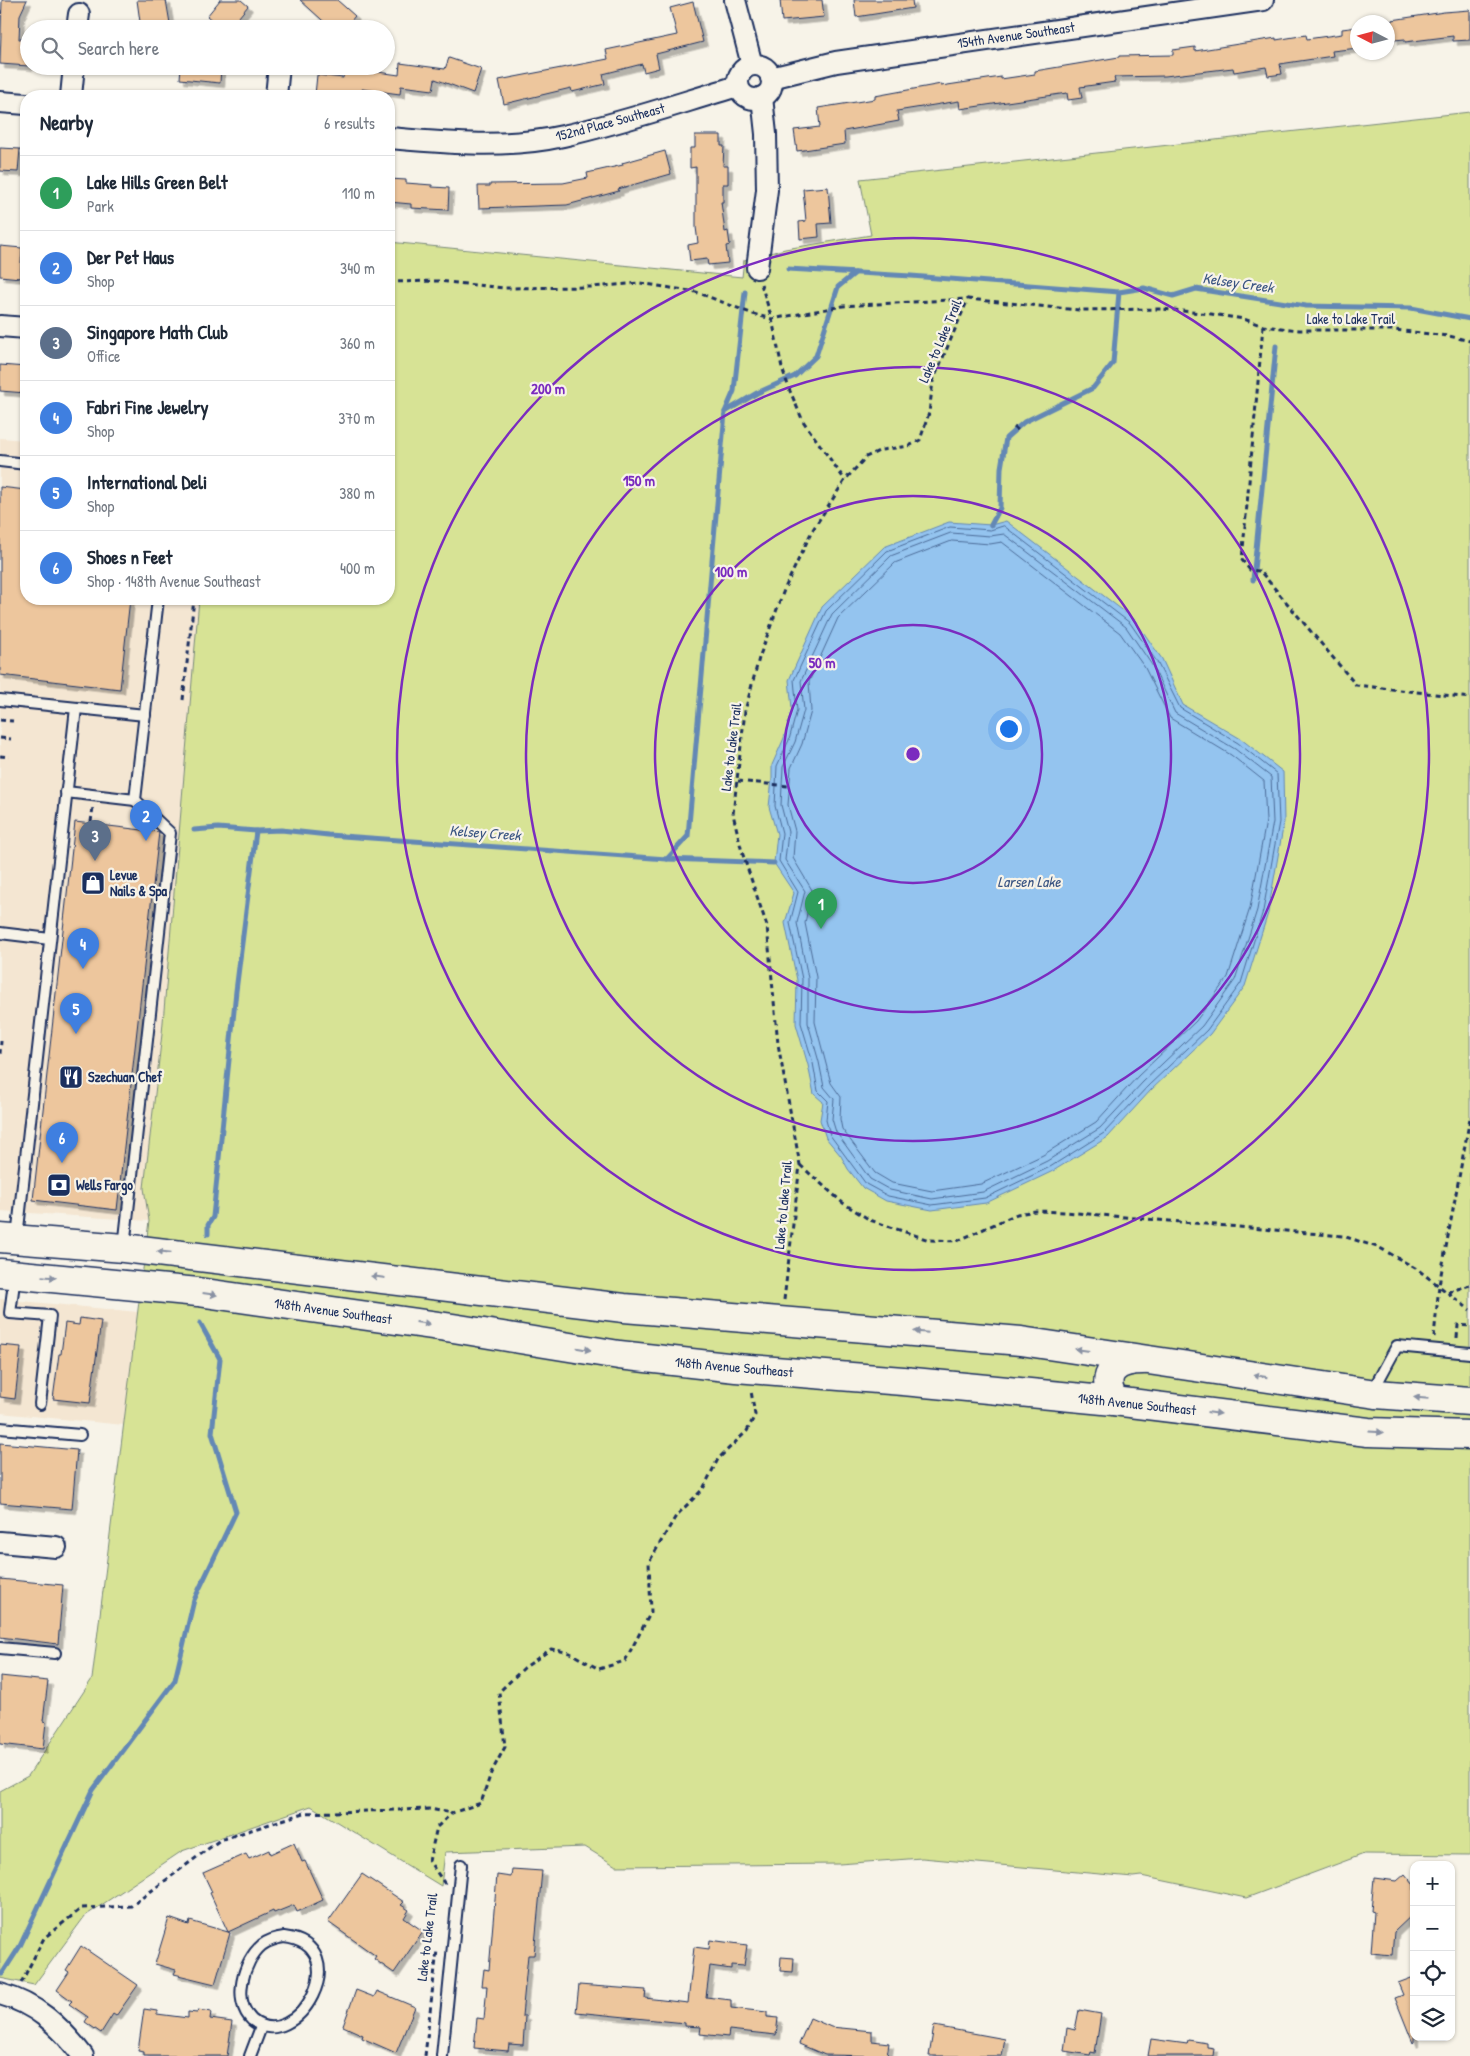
<!DOCTYPE html>
<html lang="en">
<head>
<meta charset="utf-8">
<style>
	:root { --surface:#fff; --page:#f6f6f7; --text:#1f2937; --muted:#747a83; --line:#e0e1e3; --accent:#0f766e }
	body { margin:0; font-family:"Patrick Hand",sans-serif; background:var(--page); color:var(--text) }
	.controls { position:absolute; right:15px; bottom:15px; display:grid; overflow:hidden; border-radius:10px; box-shadow:0 1px 4px #0004 }
	.controls button { width:45px; height:45px; display:grid; place-items:center; padding:0; border:0; border-bottom:1px solid var(--line); background:var(--surface); color:var(--text); font:25px sans-serif }
	.compass { position:absolute; left:1350px; top:15px; width:45px; height:45px; border-radius:50%; background:var(--surface); box-shadow:0 1px 4px #0004; rotate:276deg }
	.you { position:absolute; left:1008px; top:728px; width:18px; height:18px; margin:-12px; border:4px solid #fff; border-radius:50%; background:#1a73e8; box-shadow:0 0 0 8px #1a73e833 }
	.badge { display:grid; place-items:center; width:32px; height:32px; border-radius:50%; background:var(--accent); color:#fff; font-size:16px; font-weight:700 }
	.pin { position:absolute; translate:-50% -41px; filter:drop-shadow(0 1px 2px #0008) }
	.pin::after { content:''; position:absolute; top:26px; width:18px; height:15px; background:inherit; clip-path:polygon(0 0,100% 0,50% 100%) }
	.list { margin:0; padding:0; list-style:none }
	h2 { display:flex; justify-content:space-between; align-items:center; height:65px; margin:0; padding:0 20px; font-size:21px }
	h2 small { font-size:16px; font-weight:400; color:var(--muted) }
	.list li { display:grid; grid-template-columns:32px 1fr auto; gap:15px; align-items:center; box-sizing:border-box; height:75px; padding:0 20px; border-top:1px solid var(--line) }
	.list b { display:block; font-size:19px; white-space:nowrap }
	.list p { margin:0; font-size:16px; white-space:nowrap; color:var(--muted) }
	.list em { font-size:16px; font-style:normal; color:var(--muted) }
	.icon { flex:none; width:28px; height:28px; fill:none; stroke:currentColor; stroke-width:2; stroke-linecap:round; stroke-linejoin:round }
	.map { position:relative; flex:none; width:1470px; height:2056px; overflow:hidden }
	.search { position:absolute; background:var(--surface); box-shadow:0 1px 4px #0004; left:20px; top:20px; width:375px; height:55px; display:flex; align-items:center; gap:12px; box-sizing:border-box; padding:0 18px; border-radius:28px; color:var(--muted); font-size:19px }
	.panel { position:absolute; background:var(--surface); box-shadow:0 1px 4px #0004; left:20px; top:90px; width:375px; height:515px; border-radius:20px }
	.map>svg:first-child { display:block }
	.built { fill:#f4e6d2 }
	.green { fill:#d7e395; stroke:#79897a }
	.water { fill:#94c4ef; stroke:#6488b5 }
	.lines { fill:none; stroke-linecap:round; stroke-linejoin:round }
	.shore { stroke:#4b6b98; stroke-width:1 }
	.stream { stroke:#6488b5; stroke-width:5 }
	.building { fill:#edc69d; stroke:#1b2f5e; filter:url(#shadow) }
	.lane-casing { stroke:#1b2f5e; stroke-width:14 }
	.street-casing { stroke:#1b2f5e; stroke-width:24 }
	.primary-casing { stroke:#1b2f5e; stroke-width:31 }
	.path { stroke:#1b2f5e; stroke-width:3; stroke-dasharray:5 4; stroke-linecap:butt }
	.lane { stroke:#f7f3e8; stroke-width:10 }
	.street { stroke:#f7f3e8; stroke-width:20 }
	.primary { stroke:#f7f3e8; stroke-width:28 }
	.oneway { fill:#8991a3 }
	.ring { fill:none; stroke:#7b2cbf; stroke-width:2.5 }
	.labels { text-anchor:middle; stroke-width:4.5; stroke-linejoin:round; paint-order:stroke }
	.street-label { font-size:14px; fill:#1b2f5e; stroke:#f7f3e8 }
	.poi-label { font-size:14px; font-weight:bold; fill:#1b2f5e; stroke:#f7f3e8; text-anchor:start }
	.water-label { font-size:15px; font-style:italic; fill:#395482; stroke:#f7f3e8 }
	.centre { fill:#7b2cbf; stroke:#f7f3e8; stroke-width:2.5 }
	.ring-label { font-size:15px; text-anchor:middle; font-weight:bold; fill:#7b2cbf; stroke:#f7f3e8; stroke-width:4.5; stroke-linejoin:round; paint-order:stroke }
</style>
</head>
<body>
<div class="map">
<svg width="1470" height="2056" viewBox="0 0 1470 2056">
	<defs>
		<filter id="shadow"><feDropShadow dx="4.5" dy="4.5" stdDeviation="0" flood-color="#0004"/></filter>
	</defs>
	<rect width="100%" height="100%" fill="#f7f3e8"/>
	<filter id="ink" filterUnits="userSpaceOnUse"><feTurbulence type="fractalNoise" baseFrequency=".02" numOctaves="2"/><feDisplacementMap in="SourceGraphic" scale="10" xChannelSelector="R" yChannelSelector="G"/><feConvolveMatrix kernelMatrix="1 2 1 2 8 2 1 2 1" color-interpolation-filters="sRGB"/></filter>
	<g filter="url(#ink)">
		<g class="built">
			<polygon points="0,438 26,440 26,599 199,599 162,1034 144,1188 149,1221 0,1211"/>
			<polygon points="0,1299 138,1312 124,1425 0,1413"/>
		</g>
		<polygon class="green" points="1470,112 1470,1855 1364,1854 1246,1898 1141,1876 1133,1877 922,1858 839,1864 616,1866 585,1847 445,1852 441,1886 311,1806 182,1851 85,1916 34,1985 0,1978 0,1791 28,1776 92,1679 149,1221 144,1188 162,1034 199,599 389,599 389,242 742,277 744,260 785,249 871,235 860,179"/>
		<polygon class="water" points="1006,521 1134,619 1162,659 1183,705 1241,739 1283,772 1284,822 1268,913 1245,986 1210,1034 1151,1090 1108,1137 1053,1171 986,1203 932,1210 886,1201 863,1188 848,1169 841,1156 826,1138 820,1120 823,1102 814,1094 808,1065 796,1024 797,980 785,923 794,893 774,863 777,834 769,807 772,779 772,765 784,738 792,708 789,680 822,607 884,547 949,522 991,525"/>
		<g class="lines">
			<g class="shore">
				<polygon points="1004,526 1130,623 1157,662 1180,708 1238,743 1277,774 1279,822 1263,911 1241,983 1207,1030 1148,1086 1104,1133 1050,1167 985,1198 932,1205 888,1196 866,1184 830,1135 826,1120 828,1101 818,1091 813,1063 801,1023 802,979 790,923 798,892 779,861 782,833 775,806 777,766 789,740 797,710 794,680 826,611 887,551 950,527 990,530"/>
				<polygon points="951,533 990,536 1004,534 1126,627 1152,665 1175,713 1235,749 1271,777 1273,822 1257,910 1235,980 1202,1026 1143,1082 1100,1128 1047,1161 983,1192 932,1199 890,1190 870,1179 836,1132 832,1119 834,1099 824,1087 819,1062 808,1023 808,978 797,923 805,891 785,860 788,832 781,805 783,767 795,742 804,710 801,681 832,614 891,556"/>
				<polygon points="952,541 990,544 1002,542 1120,633 1145,668 1170,718 1231,755 1264,781 1266,821 1250,908 1228,977 1196,1021 1138,1076 1096,1122 1043,1155 981,1184 932,1191 892,1183 875,1173 842,1129 840,1119 841,1097 831,1083 815,1022 816,977 805,923 812,890 793,858 795,831 788,805 791,768 802,744 811,711 809,682 838,618 895,563"/>
			</g>
			<g class="stream">
				<polyline points="788,269 911,276 1119,292"/>
				<polyline points="725,412 757,393 795,376 816,356 838,287 855,273"/>
				<polyline points="991,525 1000,508 1001,468 1006,438 1024,422 1093,388 1113,363 1119,292 1144,288 1173,296 1196,289 1306,306 1411,308 1470,319"/>
				<polyline points="1253,580 1276,346"/>
				<polyline points="194,830 218,828 256,831 281,830 328,835 667,859 774,863"/>
				<polyline points="667,859 688,836 725,412 734,391 745,292"/>
				<polyline points="208,1234 208,1225 213,1217 236,991 256,831"/>
				<polyline points="2,1974 20,1946 93,1790 175,1680 194,1600 236,1512 212,1433 220,1359 200,1323"/>
			</g>
		</g>
		<g class="building">
			<polygon points="2,0 27,0 20,15 19,39 29,39 29,66 0,64"/>
			<polygon points="137,0 166,0 171,29 141,29"/>
			<polygon points="220,0 241,0 248,6 229,29 222,29 207,16"/>
			<polygon points="300,0 337,0 355,16 344,29 332,29"/>
			<polygon points="780,0 822,0 824,17 782,21"/>
			<polygon points="854,0 912,0 913,8 856,17"/>
			<polygon points="693,2 703,42 656,54 659,68 644,72 642,64 603,74 605,84 572,92 571,88 504,104 499,80 608,59 606,50 677,35 670,8"/>
			<polygon points="1470,10 1470,40 1453,41 1453,36 1405,42 1405,39 1394,40 1392,20 1444,12"/>
			<polygon points="1358,27 1358,48 1332,51 1333,56 1280,64 1282,74 1268,76 1266,67 1234,72 1233,68 1165,76 1114,77 1115,82 1080,87 1082,98 1068,100 1067,93 960,109 959,101 897,111 899,121 844,131 845,144 797,151 794,130 820,127 818,108 875,99 875,96 941,84 941,86 1001,77 1001,79 1035,74 1035,71 1119,57 1119,56 1173,55 1173,50 1195,47 1195,51 1276,38 1276,40 1306,35 1307,39 1342,34 1342,29"/>
			<polygon points="449,58 481,69 473,93 435,79 433,90 401,86 400,94 362,89 362,96 315,95 317,75 343,78 344,66 364,66 364,70 399,75 400,63 445,69"/>
			<polygon points="181,66 221,66 220,83 180,79"/>
			<polygon points="695,135 721,135 721,146 724,146 723,166 728,166 728,184 723,184 723,202 721,202 725,232 728,231 730,245 726,246 728,263 708,265 707,259 690,261 688,245 698,243 696,227 696,167 690,168 690,148 695,148"/>
			<polygon points="0,148 20,149 18,172 0,171"/>
			<polygon points="665,151 671,174 618,189 619,191 567,205 479,208 478,186 490,186 490,184 563,183 588,178 587,173 623,165 622,163"/>
			<polygon points="389,179 406,180 406,183 432,185 432,187 449,188 448,210 411,208 411,204 389,202"/>
			<polygon points="828,187 831,223 818,224 819,237 800,239 799,222 806,221 803,189"/>
			<polygon points="0,246 22,248 20,278 0,276"/>
			<polygon points="0,365 26,367 26,393 0,391"/>
			<polygon points="0,487 26,490 26,599 130,599 120,689 0,675"/>
			<polygon points="75,822 159,832 117,1210 33,1200"/>
			<polygon points="80,1318 101,1321 90,1403 53,1399 59,1354 61,1354 65,1323 79,1325"/>
			<polygon points="0,1345 21,1347 15,1399 0,1397"/>
			<polygon points="0,1443 77,1450 72,1509 0,1503"/>
			<polygon points="0,1579 63,1585 58,1644 0,1637"/>
			<polygon points="0,1676 48,1681 43,1721 46,1722 43,1749 0,1744"/>
			<polygon points="294,1843 302,1862 305,1861 323,1900 297,1912 294,1905 274,1913 273,1911 228,1932 230,1933 215,1984 174,1974 176,1970 155,1964 169,1918 189,1925 190,1921 228,1932 210,1893 212,1892 203,1873 246,1854 249,1859 269,1850 270,1854"/>
			<polygon points="512,1869 542,1871 534,1955 528,1955 522,2016 525,2016 523,2045 509,2044 508,2051 474,2048 477,2018 484,2019 487,1986 482,1986 484,1969 489,1970 497,1875 511,1877"/>
			<polygon points="362,1874 404,1902 401,1905 409,1910 404,1918 423,1931 394,1973 374,1959 376,1956 328,1922"/>
			<polygon points="1405,1874 1414,1885 1414,1913 1394,1932 1392,1955 1371,1953 1374,1912 1371,1911 1374,1878 1397,1881"/>
			<polygon points="710,1940 747,1945 744,1966 731,1965 731,1969 710,1966 706,1997 731,2000 731,2008 767,2012 767,2017 778,2018 776,2035 729,2030 728,2037 700,2034 701,2027 685,2026 685,2023 576,2012 579,1985 646,1990 645,1998 688,2003 694,1947 709,1949"/>
			<polygon points="81,1946 138,1985 116,2016 113,2014 101,2033 85,2022 88,2017 69,2004 72,2001 57,1990 69,1972 66,1970"/>
			<polygon points="781,1957 794,1958 793,1972 780,1971"/>
			<polygon points="1414,1977 1414,2042 1413,2043 1395,1998 1403,1995 1398,1983"/>
			<polygon points="356,1990 374,1997 377,1991 415,2007 396,2053 362,2038 363,2035 343,2026"/>
			<polygon points="144,2009 157,2011 157,2014 188,2018 188,2012 197,2013 198,2010 211,2012 210,2019 232,2022 227,2056 144,2056 144,2052 138,2051"/>
			<polygon points="1079,2010 1101,2014 1095,2053 1091,2052 1090,2055 1064,2051 1067,2028 1075,2030"/>
			<polygon points="810,2018 831,2027 872,2031 872,2041 889,2043 887,2056 825,2055 799,2044"/>
			<polygon points="934,2026 1005,2039 1002,2056 929,2056"/>
			<polygon points="1151,2039 1187,2044 1188,2040 1207,2043 1207,2047 1214,2048 1213,2056 1148,2056"/>
		</g>
		<g class="lines">
			<g class="lane-casing">
				<g id="lane">
					<polyline points="0,461 26,464"/>
					<polyline points="0,700 145,715"/>
					<polyline points="66,792 135,800"/>
					<polyline points="0,933 50,939"/>
					<polyline points="17,1238 76,708"/>
					<polyline points="124,1247 170,833 135,800 158,599"/>
					<polyline points="15,1275 10,1313 50,1316 40,1404"/>
					<polyline points="1376,1393 1378,1381 1397,1346 1470,1353"/>
					<polyline points="0,1428 80,1435"/>
					<polyline points="0,1648 55,1653"/>
					<path d="M284 1937C359 1946 296 2056 252 2020 232 2001 243 1961 262 1945 269 1940 276 1938 284 1937Z"/>
					<polyline points="250,2056 261,2027"/>
					<polyline points="442,2056 461,1865"/>
				</g>
			</g>
			<g class="street-casing">
				<g id="street">
					<polyline points="735,0 752,65"/>
					<polyline points="77,29 79,14"/>
					<circle cx="755" cy="82" r="17"/>
					<polyline points="771,78 836,62 1263,0"/>
					<polyline points="71,96 74,66"/>
					<polyline points="276,96 279,66"/>
					<polyline points="0,102 26,104"/>
					<path d="M389 138C446 143 506 149 563 136 622 123 680 103 738 86"/>
					<polyline points="757,268 767,190 766,134 762,97"/>
					<polyline points="0,326 26,328"/>
					<polyline points="0,1542 56,1547"/>
					<path d="M0 1994C37 2004 60 2026 83 2056"/>
				</g>
			</g>
			<g class="primary-casing">
				<g id="primary">
					<polyline points="0,1238 124,1248 624,1308 1021,1341 1376,1394 1470,1401"/>
					<polyline points="0,1273 198,1292 453,1328 619,1355 736,1368 903,1381 1114,1401 1368,1432 1470,1435"/>
					<path d="M1114 1401C1099 1373 1116 1360 1143 1360"/>
				</g>
			</g>
			<g class="path">
				<polyline points="389,282 438,281 504,288 591,287 640,283 696,292 753,314 772,319 843,306 968,299"/>
				<polyline points="761,284 772,319 782,368 790,391 803,421 845,480"/>
				<polyline points="1263,326 1242,560 1250,570 1260,571 1356,685 1470,698"/>
				<polyline points="1014,427 1019,431"/>
				<polyline points="183,700 194,599"/>
				<polyline points="0,720 13,721"/>
				<polyline points="0,738 11,739"/>
				<polyline points="0,756 9,757"/>
				<polyline points="738,781 788,786"/>
				<polyline points="91,822 93,807"/>
				<polyline points="0,1054 1,1041"/>
				<polyline points="800,1165 843,1203 870,1220 929,1240 957,1241 1017,1214 1036,1211 1066,1212 1343,1236 1380,1248 1417,1269 1470,1310"/>
				<polyline points="1448,1292 1470,1285"/>
				<polyline points="784,1300 800,1165 778,1044 767,926 742,852 733,814 745,711 759,658 784,590 812,531 845,480 866,457 881,450 909,446 920,440 929,413 933,381 968,299 1079,310 1163,309 1211,314 1244,319 1263,326 1299,330 1394,330 1449,336 1470,341"/>
				<polyline points="1434,1337 1439,1285 1470,1118"/>
				<polyline points="1457,1338 1458,1325 1470,1326"/>
				<polyline points="445,1884 429,1861 437,1827 452,1813 481,1803 491,1773 505,1747 499,1692 524,1668 551,1649 570,1653 599,1669 625,1661 651,1612 649,1562 676,1516 703,1489 718,1459 747,1431 755,1415 751,1391"/>
				<polyline points="21,1983 44,1938 82,1908 131,1906 220,1840 304,1813 429,1809 452,1813"/>
				<polyline points="425,2056 437,1950"/>
			</g>
			<use href="#lane" class="lane"/>
			<use href="#street" class="street"/>
			<use href="#primary" class="primary"/>
		</g>
		<defs><path id="oneway-solid" d="M-6-.8H1V-3.2L6.5 0L1 3.2V.8H-6Z" transform="scale(1.25)"/></defs>
		<g class="oneway">
			<use href="#oneway-solid" transform="translate(164 1252) rotate(-174)"/>
			<use href="#oneway-solid" transform="translate(49 1277) rotate(5)"/>
			<use href="#oneway-solid" transform="translate(378 1277) rotate(-173)"/>
			<use href="#oneway-solid" transform="translate(210 1294) rotate(8)"/>
			<use href="#oneway-solid" transform="translate(423 1323) rotate(8)"/>
			<use href="#oneway-solid" transform="translate(921 1332) rotate(-175)"/>
			<use href="#oneway-solid" transform="translate(584 1349) rotate(9)"/>
			<use href="#oneway-solid" transform="translate(1082 1350) rotate(-172)"/>
			<use href="#oneway-solid" transform="translate(1260 1376) rotate(-171)"/>
			<use href="#oneway-solid" transform="translate(1421 1398) rotate(-175)"/>
			<use href="#oneway-solid" transform="translate(1214 1413) rotate(7)"/>
			<use href="#oneway-solid" transform="translate(1376 1432) rotate(3)"/>
		</g>
	</g>
	<g class="ring">
		<circle cx="913" cy="754" r="129"/>
		<circle cx="913" cy="754" r="258"/>
		<circle cx="913" cy="754" r="387"/>
		<circle cx="913" cy="754" r="516"/>
	</g>
	<defs>
		<g id="shop-square" transform="scale(1.25)"><rect x="-9" y="-9" width="18" height="18" rx="4" fill="#1b2f5e" stroke="#f7f3e8"/><path d="M-5-2.5h2.3a2.7 3.5 0 0 1 5.4 0H5L5.5 6h-11ZM-1.5-2.5h3a1.5 2.3 0 0 0-3 0Z" fill="#fff"/></g>
		<g id="restaurant-square" transform="scale(1.25)"><rect x="-9" y="-9" width="18" height="18" rx="4" fill="#1b2f5e" stroke="#f7f3e8"/><path d="M-5-6h1v4h1v-4h1v4h1v-4h1v5L-1.5 .5V6h-2V.5L-5-1ZM5-6V6H3V1.5H1.5Q1.5-4 5-6Z" fill="#fff"/></g>
		<g id="bank-square" transform="scale(1.25)"><rect x="-9" y="-9" width="18" height="18" rx="4" fill="#1b2f5e" stroke="#f7f3e8"/><path d="M-6-4H6V4H-6ZM0-2.3a2.3 2.3 0 1 0 0 4.6a2.3 2.3 0 1 0 0-4.6Z" fill="#fff"/></g>
	</defs>
	<g fill-rule="evenodd">
		<use href="#shop-square" x="93" y="883"/>
		<use href="#restaurant-square" x="71" y="1077"/>
		<use href="#bank-square" x="59" y="1185"/>
	</g>
	<g class="labels">
		<g class="street-label">
			<text transform="translate(1016 35) rotate(-8)" y="5">154th Avenue Southeast</text>
			<text transform="translate(610 122) rotate(-15)" y="5">152nd Place Southeast</text>
			<text x="1351" y="324">Lake to Lake Trail</text>
			<text transform="translate(940 341) rotate(-67)" y="5">Lake to Lake Trail</text>
			<text transform="translate(731 747) rotate(-83)" y="5">Lake to Lake Trail</text>
			<text transform="translate(783 1205) rotate(-85)" y="5">Lake to Lake Trail</text>
			<text transform="translate(333 1311) rotate(8)" y="5">148th Avenue Southeast</text>
			<text transform="translate(734 1367) rotate(5)" y="5">148th Avenue Southeast</text>
			<text transform="translate(1137 1404) rotate(6)" y="5">148th Avenue Southeast</text>
			<text transform="translate(427 1937) rotate(-83)" y="5">Lake to Lake Trail</text>
		</g>
		<g class="poi-label">
			<text x="110" y="880">Levue<tspan x="110" dy="16">Nails &amp; Spa</tspan></text>
			<text x="88" y="1082">Szechuan Chef</text>
			<text x="76" y="1190">Wells Fargo</text>
		</g>
		<g class="water-label">
			<text transform="translate(1238 283) rotate(8)" y="5">Kelsey Creek</text>
			<text transform="translate(485 833) rotate(4)" y="5">Kelsey Creek</text>
			<text x="1029" y="887">Larsen Lake</text>
		</g>
	</g>
	<circle cx="913" cy="754" r="8" class="centre"/>
	<g class="ring-label">
		<text x="548" y="394">200 m</text>
		<text x="639" y="486">150 m</text>
		<text x="731" y="577">100 m</text>
		<text x="822" y="668">50 m</text>
	</g>
</svg>
<div class="controls">
<button>+</button>
<button>−</button>
<button><svg class="icon" aria-label="locate" viewBox="0 0 24 24"><circle cx="12" cy="12" r="6"/><path d="M12 2v4M12 18v4M2 12h4M18 12h4"/></svg></button>
<button><svg class="icon" aria-label="layers" viewBox="0 0 24 24"><path d="M12 4l9 5-9 5-9-5zM3 14l9 5 9-5"/></svg></button>
</div>
<svg class="compass" viewBox="-18 -18 36 36"><path d="M0-13l5 13h-10z" fill="#e53935"/><path d="M0 13l5-13h-10z" fill="#747a83"/></svg>
<div class="you"></div>
<div class="pin badge" style="left:821px;top:929px;background:#2e9e5b">1</div>
<div class="pin badge" style="left:146px;top:841px;background:#3f7fe0">2</div>
<div class="pin badge" style="left:95px;top:861px;background:#5c6f8a">3</div>
<div class="pin badge" style="left:83px;top:969px;background:#3f7fe0">4</div>
<div class="pin badge" style="left:76px;top:1034px;background:#3f7fe0">5</div>
<div class="pin badge" style="left:62px;top:1163px;background:#3f7fe0">6</div>
<div class="search"><svg class="icon" aria-label="search" viewBox="0 0 24 24"><circle cx="10" cy="10" r="6"/><path d="M15 15l6 6"/></svg>Search here</div>
<section class="panel">
<h2>Nearby<small>6 results</small></h2>
<ul class="list">
<li><span class="badge" style="background:#2e9e5b">1</span><div><b>Lake Hills Green Belt</b><p>Park</p></div><em>110 m</em></li>
<li><span class="badge" style="background:#3f7fe0">2</span><div><b>Der Pet Haus</b><p>Shop</p></div><em>340 m</em></li>
<li><span class="badge" style="background:#5c6f8a">3</span><div><b>Singapore Math Club</b><p>Office</p></div><em>360 m</em></li>
<li><span class="badge" style="background:#3f7fe0">4</span><div><b>Fabri Fine Jewelry</b><p>Shop</p></div><em>370 m</em></li>
<li><span class="badge" style="background:#3f7fe0">5</span><div><b>International Deli</b><p>Shop</p></div><em>380 m</em></li>
<li><span class="badge" style="background:#3f7fe0">6</span><div><b>Shoes n Feet</b><p>Shop · 148th Avenue Southeast</p></div><em>400 m</em></li>
</ul>
</section>
</div>
</body>
</html>
